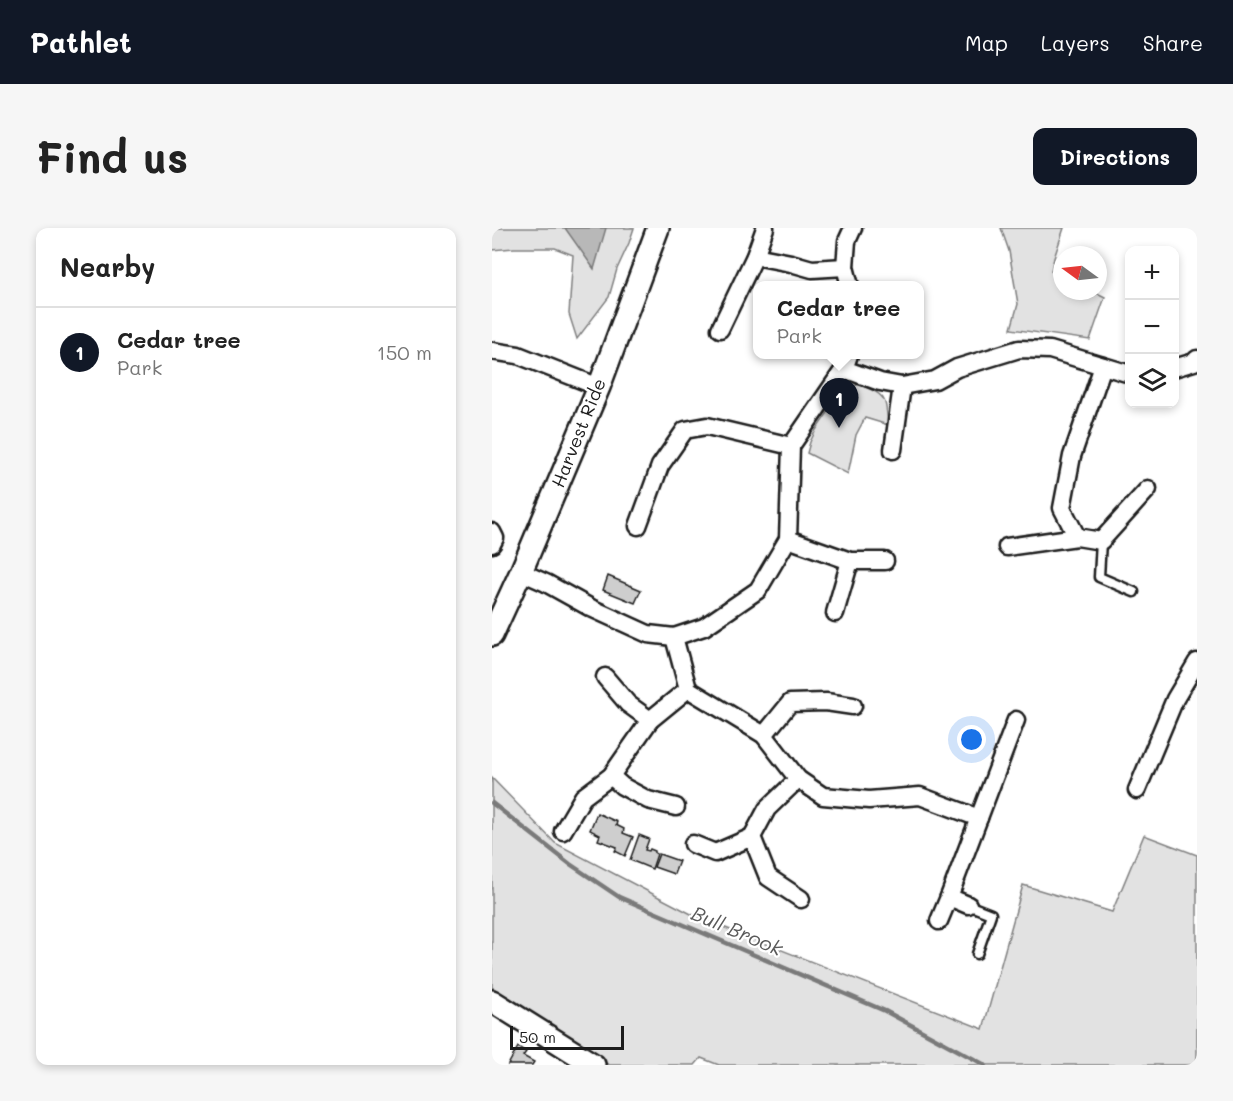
<!DOCTYPE html>
<html lang="en">
<head>
<meta charset="utf-8">
<style>
	:root { --surface:#fff; --page:#f6f6f6; --text:#222; --muted:#767676; --line:#e0e0e0; --accent:#111827 }
	body { margin:0; font-family:Mali,sans-serif; background:var(--page); color:var(--text) }
	.controls { position:absolute; right:18px; top:18px; display:grid; overflow:hidden; border-radius:12px; box-shadow:0 3px 9px #0003 }
	.controls button { width:54px; height:54px; display:grid; place-items:center; padding:0; border:0; border-bottom:2px solid var(--line); background:var(--surface); color:var(--text); font:30px sans-serif }
	.compass { position:absolute; left:561px; top:18px; width:54px; height:54px; border-radius:50%; background:var(--surface); box-shadow:0 3px 9px #0003; rotate:285deg }
	.scale { position:absolute; left:18px; bottom:15px; width:114px; box-sizing:border-box; padding-left:6px; border:3px solid #1c1c1c; border-top:0; font-size:16px; line-height:21px; white-space:nowrap; color:#1c1c1c; -webkit-text-stroke:4px #fff; paint-order:stroke }
	.you { position:absolute; left:480px; top:512px; width:21px; height:21px; margin:-15px; border:4px solid #fff; border-radius:50%; background:#1a73e8; box-shadow:0 0 0 9px #1a73e833 }
	.badge { display:grid; place-items:center; width:39px; height:39px; border-radius:50%; background:var(--accent); color:#fff; font-size:20px; font-weight:700 }
	.pin { position:absolute; translate:-50% -50px; filter:drop-shadow(0 2px 3px #0008) }
	.pin::after { content:''; position:absolute; top:32px; width:21px; height:18px; background:inherit; clip-path:polygon(0 0,100% 0,50% 100%) }
	.popup { position:absolute; left:261px; top:53px; width:171px; height:78px; box-sizing:border-box; display:grid; place-content:center; border-radius:12px; background:var(--surface); filter:drop-shadow(0 2px 4px #0005); font-size:20px; white-space:nowrap; color:var(--muted) }
	.popup b { font-size:22px; color:var(--text) }
	.popup::after { content:''; position:absolute; left:50%; top:100%; margin-left:-12px; border:12px solid transparent; border-top-color:var(--surface) }
	.list { margin:0; padding:0; list-style:none }
	h2 { display:flex; justify-content:space-between; align-items:center; height:78px; margin:0; padding:0 24px; font-size:26px }
	h2 small { font-size:20px; font-weight:400; color:var(--muted) }
	.list li { display:grid; grid-template-columns:39px 1fr auto; gap:18px; align-items:center; box-sizing:border-box; height:90px; padding:0 24px; border-top:2px solid var(--line) }
	.list b { display:block; font-size:22px; white-space:nowrap }
	.list p { margin:0; font-size:20px; white-space:nowrap; color:var(--muted) }
	.list em { font-size:20px; font-style:normal; color:var(--muted) }
	.icon { flex:none; width:33px; height:33px; fill:none; stroke:currentColor; stroke-width:2; stroke-linecap:round; stroke-linejoin:round }
	.map { position:relative; flex:none; width:705px; height:837px; overflow:hidden; border-radius:12px }
	header { display:flex; align-items:center; gap:36px; box-sizing:border-box; height:84px; padding:0 30px; background:var(--accent); color:#fff }
	header strong { font-size:28px }
	nav { display:flex; gap:33px; margin-inline-start:auto; font-size:21px }
	.intro { display:flex; align-items:center; justify-content:space-between; box-sizing:border-box; height:144px; padding:0 36px }
	h1 { margin:0; font-size:42px }
	.button { padding:15px 27px; border-radius:12px; background:var(--accent); color:#fff; font-size:21px; font-weight:700 }
	main { display:flex; gap:36px; padding:0 36px }
	aside { flex:1; background:var(--surface); border-radius:12px; box-shadow:0 3px 9px #0003 }
	.map>svg:first-child { display:block }
	.green { fill:#e2e2e2; stroke:#7f7f7f; stroke-width:1.5 }
	.water { fill:#b8b8b8; stroke:#7a7a7a; stroke-width:1.5 }
	.lines { fill:none; stroke-linecap:round; stroke-linejoin:round }
	.stream { stroke:#7a7a7a; stroke-width:4.5 }
	.building { fill:#cecece; stroke:#1c1c1c; stroke-width:1.5 }
	.service-casing { stroke:#1c1c1c; stroke-width:13 }
	.minor-casing { stroke:#1c1c1c; stroke-width:21 }
	.tertiary-casing { stroke:#1c1c1c; stroke-width:26 }
	.service { stroke:#fff; stroke-width:8 }
	.minor { stroke:#fff; stroke-width:16 }
	.tertiary { stroke:#fff; stroke-width:21 }
	.labels { text-anchor:middle; stroke-width:4.5; stroke-linejoin:round; paint-order:stroke }
	.street-label { font-size:18px; fill:#1c1c1c; stroke:#fff }
	.water-label { font-size:20px; font-style:italic; fill:#5a5a5a; stroke:#fff }
</style>
</head>
<body>
<header>
<strong>Pathlet</strong>
<nav><a>Map</a><a>Layers</a><a>Share</a></nav>
</header>
<div class="intro"><h1>Find us</h1><a class="button">Directions</a></div>
<main>
<aside>
<h2>Nearby<small></small></h2>
<ul class="list">
<li><span class="badge">1</span><div><b>Cedar tree</b><p>Park</p></div><em>150 m</em></li>
</ul>
</aside>
<div class="map">
<svg width="705" height="837" viewBox="0 0 705 837">
	<rect width="100%" height="100%" fill="#fff"/>
	<filter id="ink" filterUnits="userSpaceOnUse"><feTurbulence type="fractalNoise" baseFrequency=".0167" numOctaves="2"/><feDisplacementMap in="SourceGraphic" scale="12" xChannelSelector="R" yChannelSelector="G"/><feConvolveMatrix kernelMatrix="1 2 1 2 8 2 1 2 1" color-interpolation-filters="sRGB"/></filter>
	<g filter="url(#ink)">
		<g class="green">
			<polygon points="0,0 142,0 137,15 125,41 117,69 85,111 77,86 81,27 63,20 22,20 0,22"/>
			<polygon points="509,0 572,0 562,30 559,43 570,48 570,63 601,63 613,69 598,112 519,101 526,76 517,23"/>
			<path d="M367 156C395 169 393 167 396 197L373 190 364 207 356 246 315 225 318 214 324 202 337 183 353 162Z"/>
			<polygon points="0,550 63,615 203,688 491,801 531,657 620,684 652,607 705,627 705,837 227,837 209,830 203,837 117,837 0,759"/>
		</g>
		<polygon class="water" points="73,0 114,0 102,41"/>
		<g class="lines">
			<polyline class="stream" points="0,575 78,636 127,669 393,783 493,837"/>
		</g>
		<g class="building">
			<polygon points="116,348 149,362 143,375 111,362"/>
			<polygon points="105,585 125,594 124,597 132,601 131,605 141,609 133,628 123,623 125,619 106,612 108,607 98,602"/>
			<polygon points="147,607 157,611 153,622 157,623 158,621 163,623 163,625 165,626 160,641 138,632"/>
			<polygon points="167,626 187,633 182,646 162,639"/>
			<polygon points="26,819 34,824 31,828 42,834 40,837 16,837"/>
		</g>
		<g class="lines">
			<g class="service-casing">
				<g id="service">
					<polyline points="609,313 607,349 642,364"/>
					<polyline points="476,677 499,686 485,726"/>
				</g>
			</g>
			<g class="minor-casing">
				<g id="minor">
					<polyline points="263,28 299,35 320,41 353,39"/>
					<polyline points="358,58 353,39 355,13 361,0"/>
					<polyline points="228,101 263,28 273,0"/>
					<polyline points="0,123 26,127 107,159"/>
					<polyline points="611,138 580,228 570,280 585,309 609,313 656,261"/>
					<polyline points="682,140 702,134 705,131"/>
					<polyline points="352,141 388,154 410,158 443,152 465,140 527,121 558,122 638,146"/>
					<polyline points="401,222 410,158"/>
					<polyline points="146,298 168,238 193,202 215,198 299,218"/>
					<polyline points="0,304 3,310 0,316"/>
					<polyline points="296,311 358,333 393,333"/>
					<polyline points="515,319 585,309"/>
					<polyline points="29,344 54,355 99,380 156,406 182,409 212,399 266,362 296,311 299,218 352,141 357,127"/>
					<polyline points="343,385 358,333"/>
					<polyline points="182,409 196,461 272,507 306,551 331,568 377,572 428,568 487,590"/>
					<polyline points="113,449 136,476 158,492"/>
					<polyline points="272,507 298,475 334,474 361,478"/>
					<polyline points="119,548 130,558 156,572 184,579"/>
					<polyline points="306,551 275,581 260,609 276,649 309,671"/>
					<polyline points="645,562 683,471 705,434"/>
					<polyline points="71,603 91,569 119,548 158,492 196,461"/>
					<polyline points="201,616 223,625 260,609"/>
					<polyline points="476,677 457,669 524,492"/>
					<polyline points="447,693 457,669"/>
				</g>
			</g>
			<g class="tertiary-casing">
				<g id="tertiary">
					<polyline points="0,407 29,344 107,159 166,0"/>
					<polyline points="0,773 102,837"/>
				</g>
			</g>
			<use href="#service" class="service"/>
			<use href="#minor" class="minor"/>
			<use href="#tertiary" class="tertiary"/>
		</g>
	</g>
	<g class="labels">
		<g class="street-label">
			<text transform="translate(87 205) rotate(-68)" y="6">Harvest Ride</text>
		</g>
		<g class="water-label">
			<text transform="translate(245 703) rotate(23)" y="7">Bull Brook</text>
		</g>
	</g>
</svg>
<div class="controls">
<button>+</button>
<button>−</button>
<button><svg class="icon" aria-label="layers" viewBox="0 0 24 24"><path d="M12 4l9 5-9 5-9-5zM3 14l9 5 9-5"/></svg></button>
</div>
<svg class="compass" viewBox="-18 -18 36 36"><path d="M0-13l5 13h-10z" fill="#e53935"/><path d="M0 13l5-13h-10z" fill="#767676"/></svg>
<div class="scale">50 m</div>
<div class="you"></div>
<div class="pin badge" style="left:347px;top:200px">1</div>
<div class="popup"><b>Cedar tree</b>Park</div>
</div>
</main>
</body>
</html>
